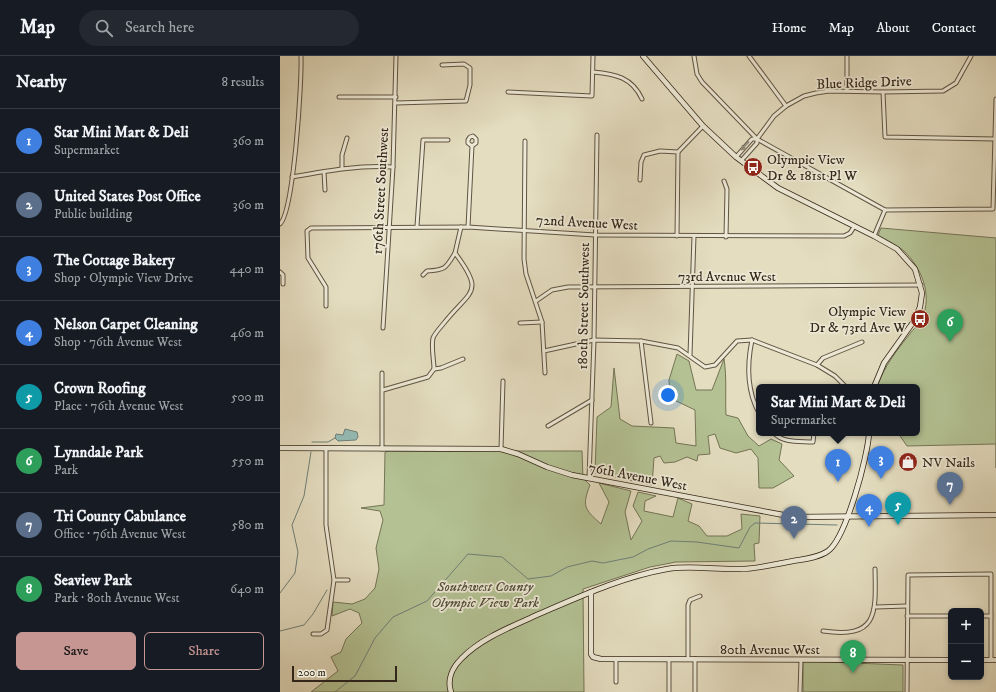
<!DOCTYPE html>
<html lang="en">
<head>
<meta charset="utf-8">
<style>
	:root { --surface:#171b24; --page:#242831; --text:#f1f3f6; --muted:#9ea1a6; --line:#363941; --accent:#c59692 }
	body { margin:0; font-family:"IM FELL DW Pica",serif; background:var(--page); color:var(--text) }
	.controls { position:absolute; right:12px; bottom:12px; display:grid; overflow:hidden; border-radius:6px; box-shadow:0 2px 6px #0003 }
	.controls button { width:36px; height:36px; display:grid; place-items:center; padding:0; border:0; border-bottom:1px solid var(--line); background:var(--surface); color:var(--text); font:20px sans-serif }
	.scale { position:absolute; left:12px; bottom:10px; width:105px; box-sizing:border-box; padding-left:4px; border:2px solid #342619; border-top:0; font-size:11px; line-height:14px; white-space:nowrap; color:#342619; -webkit-text-stroke:3px #ede9d6; paint-order:stroke }
	.you { position:absolute; left:388px; top:339px; width:14px; height:14px; margin:-10px; border:3px solid #fff; border-radius:50%; background:#1a73e8; box-shadow:0 0 0 6px #1a73e833 }
	.badge { display:grid; place-items:center; width:26px; height:26px; border-radius:50%; background:var(--accent); color:#fff; font-size:13px; font-weight:700 }
	.pin { position:absolute; translate:-50% -33px; filter:drop-shadow(0 1px 2px #0008) }
	.pin::after { content:''; position:absolute; top:21px; width:14px; height:12px; background:inherit; clip-path:polygon(0 0,100% 0,50% 100%) }
	.popup { position:absolute; left:476px; top:328px; width:164px; height:52px; box-sizing:border-box; display:grid; place-content:center; border-radius:6px; background:var(--surface); filter:drop-shadow(0 1px 3px #0005); font-size:13px; white-space:nowrap; color:var(--muted) }
	.popup b { font-size:15px; color:var(--text) }
	.popup::after { content:''; position:absolute; left:50%; top:100%; margin-left:-8px; border:8px solid transparent; border-top-color:var(--surface) }
	.list { margin:0; padding:0; list-style:none }
	h2 { display:flex; justify-content:space-between; align-items:center; height:52px; margin:0; padding:0 16px; font-size:17px }
	h2 small { font-size:13px; font-weight:400; color:var(--muted) }
	.list li { display:grid; grid-template-columns:26px 1fr auto; gap:12px; align-items:center; box-sizing:border-box; height:64px; padding:0 16px; border-top:1px solid var(--line) }
	.list b { display:block; font-size:15px; white-space:nowrap }
	.list p { margin:0; font-size:13px; white-space:nowrap; color:var(--muted) }
	.list em { font-size:13px; font-style:normal; color:var(--muted) }
	.actions { display:flex; gap:8px; padding:12px 16px }
	.actions a { flex:1; padding:9px 0; border:1px solid var(--accent); border-radius:6px; text-align:center; font-size:14px; color:var(--accent) }
	.actions .main { background:var(--accent); color:#111 }
	.icon { flex:none; width:22px; height:22px; fill:none; stroke:currentColor; stroke-width:2; stroke-linecap:round; stroke-linejoin:round }
	.map { position:relative; flex:none; width:716px; height:636px; overflow:hidden }
	header { display:flex; align-items:center; gap:24px; box-sizing:border-box; height:56px; padding:0 20px; background:var(--surface); border-bottom:1px solid var(--line) }
	header strong { font-size:19px }
	nav { display:flex; gap:22px; margin-inline-start:auto; font-size:14px }
	.search { width:280px; height:36px; background:var(--page); display:flex; align-items:center; gap:10px; box-sizing:border-box; padding:0 14px; border-radius:22px; color:var(--muted); font-size:15px }
	main { display:flex }
	aside { flex:1; background:var(--surface) }
	.map>svg:first-child { display:block }
	.green { fill:#b3c193; stroke:#747456 }
	.water { fill:#95bbb5; stroke:#6e7f77 }
	.lines { fill:none; stroke-linecap:round; stroke-linejoin:round }
	.stream { stroke:#6e7f77; stroke-width:1 }
	.street-casing { stroke:#605443; stroke-width:5 }
	.secondary-casing { stroke:#342619; stroke-width:6 }
	.street { stroke:#ede9d6; stroke-width:3 }
	.secondary { stroke:#ede9d6; stroke-width:4.5 }
	.oneway { fill:#908878 }
	.labels { text-anchor:middle; stroke-width:3.5; stroke-linejoin:round; paint-order:stroke }
	.street-label { font-size:14px; fill:#342619; stroke:#ede9d6 }
	.poi-label { font-size:14px; fill:#342619; stroke:#ede9d6; text-anchor:start }
	.park-label { font-size:14px; font-style:italic; fill:#544d38; stroke:#ede9d6 }
</style>
</head>
<body>
<header>
<strong>Map</strong>
<div class="search"><svg class="icon" aria-label="search" viewBox="0 0 24 24"><circle cx="10" cy="10" r="6"/><path d="M15 15l6 6"/></svg>Search here</div>
<nav><a>Home</a><a>Map</a><a>About</a><a>Contact</a></nav>
</header>
<main>
<aside>
<h2>Nearby<small>8 results</small></h2>
<ul class="list">
<li><span class="badge" style="background:#3f7fe0">1</span><div><b>Star Mini Mart &amp; Deli</b><p>Supermarket</p></div><em>360 m</em></li>
<li><span class="badge" style="background:#5c6f8a">2</span><div><b>United States Post Office</b><p>Public building</p></div><em>360 m</em></li>
<li><span class="badge" style="background:#3f7fe0">3</span><div><b>The Cottage Bakery</b><p>Shop · Olympic View Drive</p></div><em>440 m</em></li>
<li><span class="badge" style="background:#3f7fe0">4</span><div><b>Nelson Carpet Cleaning</b><p>Shop · 76th Avenue West</p></div><em>460 m</em></li>
<li><span class="badge" style="background:#0f9aa8">5</span><div><b>Crown Roofing</b><p>Place · 76th Avenue West</p></div><em>500 m</em></li>
<li><span class="badge" style="background:#2e9e5b">6</span><div><b>Lynndale Park</b><p>Park</p></div><em>550 m</em></li>
<li><span class="badge" style="background:#5c6f8a">7</span><div><b>Tri County Cabulance</b><p>Office · 76th Avenue West</p></div><em>580 m</em></li>
<li><span class="badge" style="background:#2e9e5b">8</span><div><b>Seaview Park</b><p>Park · 80th Avenue West</p></div><em>640 m</em></li>
</ul>
<div class="actions"><a class="main">Save</a><a>Share</a></div>
</aside>
<div class="map">
<svg width="716" height="636" viewBox="0 0 716 636">
	<rect width="100%" height="100%" fill="#e4ddc0"/>
	<filter id="stains"><feTurbulence type="fractalNoise" baseFrequency=".005" numOctaves="4"/><feColorMatrix values="0 0 0 0 .2 0 0 0 0 .09 0 0 0 0 .02 0 0 0 .5 -.17"/></filter>
	<radialGradient id="worn" r=".72"><stop offset=".6" stop-color="#630" stop-opacity="0"/><stop offset="1" stop-color="#630" stop-opacity=".3"/></radialGradient>
	<g class="green">
		<path d="M601 172 716 182V412V388L627 390 618 377H637V331H597C604 311 616 295 629 279 633 273 640 268 642 262 653 239 641 211 624 195 616 188 606 184 598 179Z"/>
		<path d="M397 298 409 305 416 334H432L444 303C447 322 445 340 446 359L458 362 468 380 479 390 491 383 502 388 499 404 514 420 493 432H479L478 402 471 393 456 397 440 392 435 378 428 380 430 398 418 399 417 405 407 401 395 406 384 407 380 400 374 402 372 429 315 417 317 361 331 351 334 312 340 363 352 370 394 372 396 387 416 390 415 354 390 342 389 324Z"/>
		<path d="M109 395H302L303 422 310 429C302 450 304 453 321 468L329 446 319 427 351 435 345 456 351 484 362 465 353 450 358 436 376 440 365 445 364 455 393 461 398 442 412 448 408 465 419 470 427 480H447L462 473 461 458 480 460 479 487 474 488 475 505 396 506 370 511 303 533 304 636H31L58 615 51 601 61 596 66 583 82 567 79 557 70 553 52 560 53 546 72 548 85 543 95 532 99 513 96 492 103 464 100 455 81 452 104 449 105 396Z"/>
		<polygon points="523,605 623,609 623,636 523,636"/>
	</g>
	<polygon class="water" points="65,373 77,376 78,381 76,384 58,385 55,382 56,378 63,379"/>
	<g class="lines">
		<g class="stream">
			<polyline points="32,386 48,386 55,382"/>
			<polyline points="0,537 15,517 18,496 12,469 24,440 31,396"/>
			<polyline points="0,575 24,569 33,558 47,534"/>
			<polyline points="55,636 75,620 95,582 113,561 147,545 188,498 222,501 248,523 271,520 287,511 312,505 323,507 353,501 368,493 391,485 417,486 459,492 470,471 475,467 557,469"/>
		</g>
		<g class="street-casing">
			<g id="street">
				<polyline points="414,0 417,18 422,26 477,83 605,154 713,153 716,43"/>
				<polyline points="469,0 506,50"/>
				<polyline points="567,0 567,35"/>
				<path d="M313 16C335 18 352 21 362 43"/>
				<polyline points="228,36 312,40 313,0"/>
				<polyline points="603,36 605,81 715,83"/>
				<polyline points="59,41 116,41"/>
				<polyline points="116,47 186,45 190,29 190,12 184,8 162,9"/>
				<polyline points="245,85 244,203 246,218 262,266 265,317"/>
				<polyline points="456,101 472,83 477,83"/>
				<polyline points="461,105 477,87 477,83 494,60 506,50 524,40 536,37 549,35 603,36 663,35 676,27 691,0"/>
				<polyline points="62,112 62,99 67,82"/>
				<polyline points="44,116 45,134"/>
				<path d="M12 121C46 115 78 109 113 111"/>
				<polyline points="360,124 361,106 364,99 380,95 398,96 423,70"/>
				<polyline points="444,125 447,133 446,181"/>
				<path d="M0 168C14 155 22 24 21 0"/>
				<polyline points="137,170 143,84 168,84"/>
				<polyline points="188,171 192,90 196,87 196,83 193,80 190,81 188,84 188,87 192,90"/>
				<polyline points="397,180 398,96"/>
				<polyline points="594,180 605,154"/>
				<polyline points="0,216 3,219 3,228"/>
				<path d="M143 219 147 215C166 214 166 212 175 197"/>
				<polyline points="256,245 272,234 288,231 641,229"/>
				<polyline points="46,250 46,231 28,202 27,175 31,172 188,171 315,179 564,180 570,177 574,171"/>
				<polyline points="240,267 262,266"/>
				<polyline points="103,272 113,111 116,0"/>
				<path d="M472 284C467 308 467 335 479 357"/>
				<polyline points="361,285 371,367"/>
				<polyline points="264,295 314,284 361,285 398,292 425,311 435,309 457,285 472,284 537,309 555,320 566,331"/>
				<polyline points="410,299 414,180"/>
				<polyline points="537,309 543,302 582,286"/>
				<polyline points="154,313 161,312 183,303"/>
				<path d="M103 334 148 321 154 313C154 304 151 292 153 282 155 277 160 272 164 267 190 234 206 238 175 197L181 171"/>
				<polyline points="268,370 312,344"/>
				<path d="M494 377C503 387 519 385 533 386L534 377"/>
				<polyline points="102,393 102,317"/>
				<polyline points="221,393 223,325"/>
				<polyline points="309,422 314,284 317,79"/>
				<polyline points="54,524 68,524"/>
				<polyline points="596,551 627,550"/>
				<polyline points="627,560 671,560"/>
				<polyline points="701,560 711,560"/>
				<path d="M543 575C598 583 596 558 595 513"/>
				<polyline points="33,578 41,578 47,574 54,524 46,469 46,392"/>
				<polyline points="408,603 408,549 410,544 420,540"/>
				<polyline points="336,604 336,626"/>
				<polyline points="389,636 389,603"/>
				<polyline points="415,636 415,603"/>
				<polyline points="520,636 521,604"/>
				<polyline points="627,636 628,519 711,518 711,604"/>
			</g>
		</g>
		<g class="secondary-casing">
			<g id="secondary">
				<polyline points="363,0 423,70 456,101 498,132 594,180 617,193 635,213 642,237 640,251 634,265 604,307 594,331"/>
				<polyline points="0,392 221,393 238,398 267,411 292,419 514,461 716,459"/>
				<polyline points="311,536 311,598 313,601 321,603 671,604"/>
				<polyline points="701,604 716,604"/>
				<path d="M171 636C167 624 172 612 181 603 201 582 233 570 259 558 301 540 342 521 387 513 412 509 435 514 459 513 477 513 496 508 513 505 524 503 538 502 548 495 566 482 588 400 589 377"/>
			</g>
		</g>
		<use href="#street" class="street"/>
		<use href="#secondary" class="secondary"/>
	</g>
	<defs><path id="oneway-solid" d="M-6-.8H1V-3.2L6.5 0L1 3.2V.8H-6Z"/></defs>
	<use class="oneway" href="#oneway-solid" transform="translate(465 90) rotate(133)"/>
	<defs>
		<g id="bus-disc" transform="scale(1)"><circle r="9.5" fill="#8f2418" stroke="#ede9d6"/><path d="M-5-6H5V4H4V6H2V4H-2V6H-4V4H-5ZM-3.5-4V0h7V-4ZM-3.5 1.2v1.5H-2V1.2ZM2 1.2v1.5H3.5V1.2Z" fill="#fff"/></g>
		<g id="shop-disc" transform="scale(1)"><circle r="9.5" fill="#8f2418" stroke="#ede9d6"/><path d="M-5-2.5h2.3a2.7 3.5 0 0 1 5.4 0H5L5.5 6h-11ZM-1.5-2.5h3a1.5 2.3 0 0 0-3 0Z" fill="#fff"/></g>
	</defs>
	<g fill-rule="evenodd">
		<use href="#bus-disc" x="473" y="111"/>
		<use href="#bus-disc" x="640" y="263"/>
		<use href="#shop-disc" x="628" y="406"/>
	</g>
	<g class="labels">
		<g class="street-label">
			<text transform="translate(584 26) rotate(-2)" y="5">Blue Ridge Drive</text>
			<text transform="translate(100 135) rotate(-87)" y="5">176th Street Southwest</text>
			<text transform="translate(307 166) rotate(3)" y="5">72nd Avenue West</text>
			<text x="447" y="225">73rd Avenue West</text>
			<text transform="translate(303 250) rotate(-89)" y="5">180th Street Southwest</text>
			<text transform="translate(358 420) rotate(11)" y="5">76th Avenue West</text>
			<text x="490" y="598">80th Avenue West</text>
		</g>
		<g class="poi-label">
			<text x="487" y="108">Olympic View<tspan x="487" dy="16">Dr &amp; 181st Pl W</tspan></text>
			<text x="626" y="260" text-anchor="end">Olympic View<tspan x="626" dy="16">Dr &amp; 73rd Ave W</tspan></text>
			<text x="642" y="411">NV Nails</text>
		</g>
		<g class="park-label">
			<text x="205" y="535">Southwest County<tspan x="205" dy="16">Olympic View Park</tspan></text>
		</g>
	</g>
	<rect width="100%" height="100%" filter="url(#stains)"/>
	<rect width="100%" height="100%" fill="url(#worn)"/>
</svg>
<div class="controls">
<button>+</button>
<button>−</button>
</div>
<div class="scale">200 m</div>
<div class="you"></div>
<div class="pin badge" style="left:558px;top:426px;background:#3f7fe0">1</div>
<div class="popup"><b>Star Mini Mart &amp; Deli</b>Supermarket</div>
<div class="pin badge" style="left:514px;top:483px;background:#5c6f8a">2</div>
<div class="pin badge" style="left:601px;top:423px;background:#3f7fe0">3</div>
<div class="pin badge" style="left:589px;top:471px;background:#3f7fe0">4</div>
<div class="pin badge" style="left:618px;top:469px;background:#0f9aa8">5</div>
<div class="pin badge" style="left:670px;top:286px;background:#2e9e5b">6</div>
<div class="pin badge" style="left:670px;top:449px;background:#5c6f8a">7</div>
<div class="pin badge" style="left:573px;top:617px;background:#2e9e5b">8</div>
</div>
</main>
</body>
</html>
